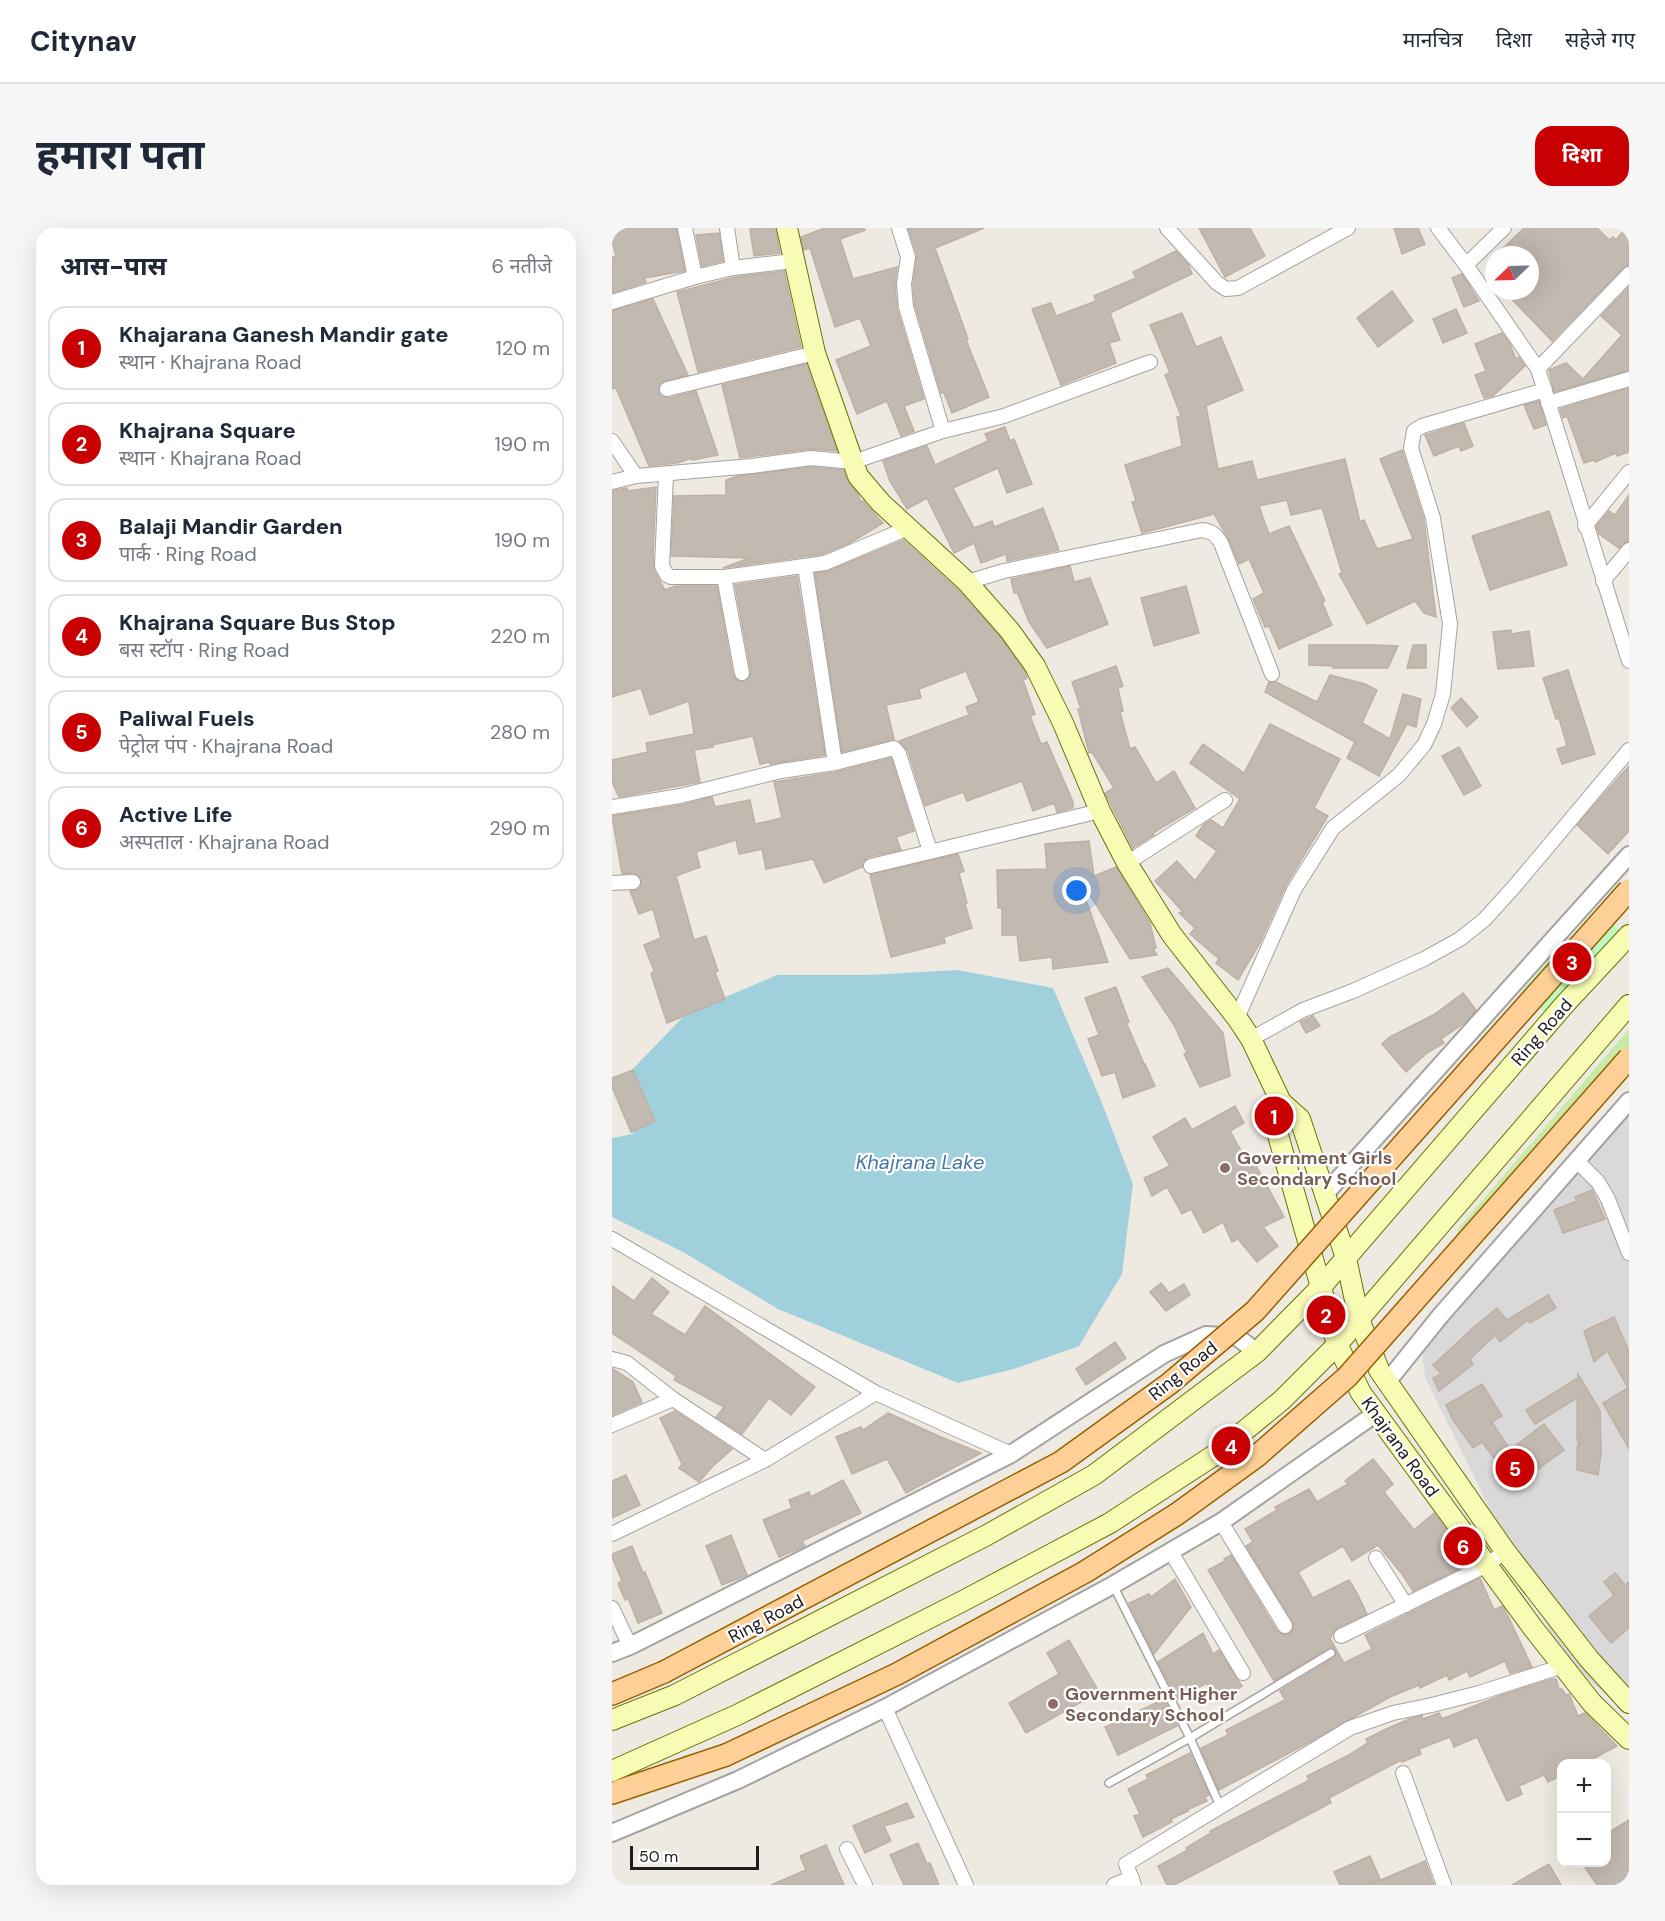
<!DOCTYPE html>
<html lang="hi">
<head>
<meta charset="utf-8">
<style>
	:root { --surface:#fff; --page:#f6f6f7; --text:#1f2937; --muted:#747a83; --line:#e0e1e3; --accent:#c90002 }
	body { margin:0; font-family:"DM Sans","Noto Sans Devanagari",sans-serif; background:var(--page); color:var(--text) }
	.controls { position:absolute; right:18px; bottom:18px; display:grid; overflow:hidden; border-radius:12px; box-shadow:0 6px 24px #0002 }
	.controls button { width:54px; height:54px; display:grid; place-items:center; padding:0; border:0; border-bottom:2px solid var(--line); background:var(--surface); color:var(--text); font:30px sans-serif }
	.compass { position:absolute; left:873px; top:18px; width:54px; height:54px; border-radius:50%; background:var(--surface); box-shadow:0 6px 24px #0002; rotate:247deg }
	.scale { position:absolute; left:18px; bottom:15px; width:129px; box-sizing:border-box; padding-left:6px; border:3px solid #1c1c1c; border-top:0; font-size:16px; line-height:21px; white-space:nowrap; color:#1c1c1c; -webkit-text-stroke:4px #fff; paint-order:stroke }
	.you { position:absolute; left:465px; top:663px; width:21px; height:21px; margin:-15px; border:4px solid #fff; border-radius:50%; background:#1a73e8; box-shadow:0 0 0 9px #1a73e833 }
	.badge { display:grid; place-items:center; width:39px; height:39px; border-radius:50%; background:var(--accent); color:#fff; font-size:20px; font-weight:700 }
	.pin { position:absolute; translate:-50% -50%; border:3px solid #fff; box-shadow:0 2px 6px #0006 }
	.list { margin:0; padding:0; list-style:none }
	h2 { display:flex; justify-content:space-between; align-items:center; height:78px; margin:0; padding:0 24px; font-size:26px }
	h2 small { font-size:20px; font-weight:400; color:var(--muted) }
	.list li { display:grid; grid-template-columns:39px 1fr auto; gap:18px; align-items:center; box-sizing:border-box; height:84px; margin:0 12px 12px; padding:0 12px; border:2px solid var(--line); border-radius:18px }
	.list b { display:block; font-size:22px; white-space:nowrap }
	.list p { margin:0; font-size:20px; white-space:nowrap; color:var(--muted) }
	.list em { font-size:20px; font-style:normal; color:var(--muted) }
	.map { position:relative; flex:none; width:1017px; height:1657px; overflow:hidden; border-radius:18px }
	header { display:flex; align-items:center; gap:36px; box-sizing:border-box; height:84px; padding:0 30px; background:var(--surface); border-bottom:2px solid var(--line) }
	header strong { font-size:28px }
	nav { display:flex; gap:33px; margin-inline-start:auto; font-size:21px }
	.intro { display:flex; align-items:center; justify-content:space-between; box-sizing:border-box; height:144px; padding:0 36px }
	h1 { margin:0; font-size:42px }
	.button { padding:15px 27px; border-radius:18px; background:var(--accent); color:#fff; font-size:21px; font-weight:700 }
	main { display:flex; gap:36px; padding:0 36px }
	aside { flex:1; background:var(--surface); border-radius:18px; box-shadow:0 6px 24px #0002 }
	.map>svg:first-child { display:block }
	.residential { fill:#dad9d9 }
	.grass { fill:#c8eaa6 }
	.park { fill:#bcfac1 }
	.water { fill:#a1d0dd }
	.building { fill:#c2b9b1; stroke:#c0b0a4; stroke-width:1.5 }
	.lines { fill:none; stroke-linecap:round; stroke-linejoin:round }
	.service-casing { stroke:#a3a3a3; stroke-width:10 }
	.minor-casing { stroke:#a3a3a3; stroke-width:16 }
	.tertiary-casing { stroke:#a3a3a3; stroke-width:20 }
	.secondary-casing { stroke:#697402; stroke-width:22 }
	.primary-casing { stroke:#956200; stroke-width:24 }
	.service { stroke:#fff; stroke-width:7 }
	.minor { stroke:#fff; stroke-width:14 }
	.tertiary { stroke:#fff; stroke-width:16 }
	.secondary { stroke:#f8fbb3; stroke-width:20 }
	.primary { stroke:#fed097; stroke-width:21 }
	.primary-bridge-casing { stroke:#956200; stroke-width:24; stroke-linecap:butt }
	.primary-bridge { stroke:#fed097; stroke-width:21 }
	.education-dot { fill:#8d6e63; stroke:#fff; stroke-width:2 }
	.labels { text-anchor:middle; stroke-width:4.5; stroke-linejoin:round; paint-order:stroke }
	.street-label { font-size:18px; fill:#1c1c1c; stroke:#fff }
	.education-label { font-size:18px; font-weight:bold; fill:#785e54; stroke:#fff; text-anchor:start }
	.water-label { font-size:20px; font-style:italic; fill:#4476a5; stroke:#fff }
</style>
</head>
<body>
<header>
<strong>Citynav</strong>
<nav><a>मानचित्र</a><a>दिशा</a><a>सहेजे गए</a></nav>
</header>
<div class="intro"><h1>हमारा पता</h1><a class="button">दिशा</a></div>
<main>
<aside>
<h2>आस-पास<small>6 नतीजे</small></h2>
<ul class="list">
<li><span class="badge">1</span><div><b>Khajarana Ganesh Mandir gate</b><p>स्थान · Khajrana Road</p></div><em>120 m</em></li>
<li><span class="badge">2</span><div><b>Khajrana Square</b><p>स्थान · Khajrana Road</p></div><em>190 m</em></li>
<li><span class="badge">3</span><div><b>Balaji Mandir Garden</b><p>पार्क · Ring Road</p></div><em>190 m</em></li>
<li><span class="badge">4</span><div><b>Khajrana Square Bus Stop</b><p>बस स्टॉप · Ring Road</p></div><em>220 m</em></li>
<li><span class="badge">5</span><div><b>Paliwal Fuels</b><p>पेट्रोल पंप · Khajrana Road</p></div><em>280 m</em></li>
<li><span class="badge">6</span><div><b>Active Life</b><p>अस्पताल · Khajrana Road</p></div><em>290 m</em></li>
</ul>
</aside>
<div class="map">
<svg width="1017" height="1657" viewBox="0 0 1017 1657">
	<rect width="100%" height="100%" fill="#eeeae2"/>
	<polygon class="residential" points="1017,880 1017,1486 951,1430 813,1149 809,1113"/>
	<polygon class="grass" points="1017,801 1017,843 846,1029 845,1002"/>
	<polygon class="park" points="984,681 1011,705 935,787 909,763"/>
	<polygon class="water" points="345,742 441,760 490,875 521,956 510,1046 467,1118 402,1141 346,1155 166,1081 71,1024 0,989 0,910 21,906 9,853 74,786 165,747 257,747"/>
	<g class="building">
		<polygon points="0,0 64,0 73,43 32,50 34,54 0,65 0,29 4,28 0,14"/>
		<polygon points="146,0 163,0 168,25 142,28 138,1"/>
		<polygon points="213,0 252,0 253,2 228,11 241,51 285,39 283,57 285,81 312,171 292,178 302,203 289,208 275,173 245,186 224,132 259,118 248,90 223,99 198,20 192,22 189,9"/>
		<polygon points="296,0 372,0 323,20 356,111 354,112 377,169 340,185 332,165 329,165 303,77 301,56 305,27"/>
		<polygon points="587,0 638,0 653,28 613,49"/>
		<polygon points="782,0 806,0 813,16 790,26"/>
		<polygon points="912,0 985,0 997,12 1001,9 1004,12 1014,0 1017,0 1017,37 1011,40 940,113 892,63 918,63 918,27 884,27"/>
		<polygon points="107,5 111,33 90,38 84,7"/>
		<polygon points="564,23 576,36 580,46 498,85 508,112 497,115 504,135 449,157 420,81 439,75 444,88 484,73 482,68 524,50 521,44"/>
		<polygon points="172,43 189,119 86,144 65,64 123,49"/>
		<polygon points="850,46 867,73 852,79 840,50"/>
		<polygon points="1017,59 1017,142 942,164 937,142 954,135 971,151 1010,107 989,88"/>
		<polygon points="780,63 801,93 766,119 745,90"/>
		<polygon points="41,71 76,147 49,154 46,164 49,168 57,170 84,163 106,227 80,232 80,230 65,235 37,238 4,160 0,161 0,83"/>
		<polygon points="844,81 855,105 831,115 821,91"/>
		<polygon points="570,85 584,119 609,109 631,162 594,178 606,241 640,233 645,252 733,231 748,294 752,292 765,321 801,311 768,231 790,222 812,292 824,389 812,385 803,373 755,396 727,346 730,345 710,280 679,287 675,272 647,278 657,306 677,298 713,373 710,374 720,397 667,421 657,398 653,399 641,371 652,365 637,331 627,336 617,312 602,286 530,305 520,274 524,273 513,237 570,218 565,189 569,188 553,147 558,145 538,97"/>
		<polygon points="890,105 898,116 904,131 907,129 913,138 881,168 872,170 863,147 874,143 863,116"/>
		<polygon points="194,136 225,223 198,221 128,230 110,157"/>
		<polygon points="1017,160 1017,224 1005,228 1004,225 983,234 982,232 972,235 955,188 951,190 948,181"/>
		<polygon points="927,173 934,197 922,201 912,177"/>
		<polygon points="852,195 861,218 849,223 847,218 822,228 813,207"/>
		<polygon points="393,199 398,213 402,211 420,256 395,265 386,240 341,260 362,300 380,293 382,299 431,280 447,322 395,333 394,326 369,335 362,315 342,325 315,270 295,281 278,253 271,233 315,218 323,237 376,213 373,206"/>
		<polygon points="199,239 231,242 235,252 246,266 249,274 251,273 271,295 238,315 211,326 111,340 137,330 59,328 62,268 114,267 114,252 126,248"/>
		<polygon points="44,259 41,328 42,342 53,362 63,358 105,358 121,447 126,453 135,452 139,444 123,357 185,348 213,527 158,536 158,534 148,536 141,508 100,517 101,519 82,522 88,554 7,569 0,554 0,532 36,524 34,515 82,506 77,473 38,487 29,460 0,469 0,263 15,260 15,263"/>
		<polygon points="1017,267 1017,313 1007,320 987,306 984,298 997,283 1003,287"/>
		<polygon points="937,283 955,337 878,362 860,308"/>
		<polygon points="291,312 346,362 389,410 413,444 415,450 411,452 423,486 418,488 429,516 435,514 461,574 461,580 445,584 442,575 421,583 410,553 355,573 351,564 313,578 296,523 287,513 357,487 354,479 367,474 354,443 307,461 309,470 274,477 282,511 230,524 203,345 216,343"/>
		<polygon points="458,338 462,354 478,350 496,396 435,420 417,394 405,364 402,365 399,351"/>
		<polygon points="574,358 587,405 542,418 529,370"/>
		<polygon points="899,402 899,406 917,403 922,438 886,441 881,404"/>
		<polygon points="697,417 763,417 786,418 776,440 721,440 722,438 697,437"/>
		<polygon points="801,417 814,417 814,440 795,440"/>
		<polygon points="504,438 511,458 506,460 511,483 508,484 518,521 523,519 544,555 562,543 583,580 541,605 542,607 521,620 493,565 502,560 480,524 477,525 466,481 469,481 460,454"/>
		<polygon points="956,442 983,526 950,536 945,521 955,518 947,490 944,491 931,450"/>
		<polygon points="718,447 753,456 765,462 750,495 778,511 791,466 809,471 804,499 795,496 767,548 735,530 743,514 653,464 657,454 664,454 705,474"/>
		<polygon points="849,470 866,489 855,499 839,480"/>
		<polygon points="658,496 728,531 702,580 716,588 674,657 648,715 626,752 604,735 607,731 578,706 583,700 567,685 571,684 543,653 565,633 583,653 605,623 584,608 591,597 599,592 611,600 628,571 578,535 591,516 632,545"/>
		<polygon points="847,519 869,558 852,567 830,528"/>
		<polygon points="279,530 302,603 284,609 289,622 256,629 251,635 250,639 212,655 201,631 154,641 150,621 127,626 124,612 84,624 88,639 64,648 82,712 94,708 106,743 103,744 113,771 55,795 39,746 42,743 32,717 49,710 41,681 27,686 18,663 25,662 29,659 29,650 21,645 10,646 0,588 70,577 100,569 103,579 138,572 143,596 170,590 162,554 224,544"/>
		<polygon points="1017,538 1017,603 996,626 965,597"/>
		<polygon points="477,613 482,648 504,639 538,695 544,720 541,721 545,727 518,731 478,667 473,669 496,734 441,741 440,729 408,733 405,707 390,707 390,680 386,680 385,642 435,641 433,616"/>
		<polygon points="346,626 352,643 347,645 355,675 353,676 360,700 332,709 333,715 279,729 258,647"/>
		<polygon points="556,740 611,805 618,848 588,859 572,826 575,825 562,797 530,749"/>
		<polygon points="504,759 517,794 514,794 532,836 533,836 543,858 511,870 503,844 490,848 476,811 487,807 473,770"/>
		<polygon points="851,765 864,782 854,794 829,811 832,815 815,825 794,844 770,816 778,809 823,786"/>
		<polygon points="701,788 708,798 694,805 688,794"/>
		<polygon points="21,842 43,893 19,904 0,859 0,850"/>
		<polygon points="623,878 632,895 618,903 637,937 642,934 672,989 651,999 666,1018 645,1034 626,1011 620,1014 611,994 592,1005 579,981 570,986 555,959 540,968 532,950 558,938 541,909 573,890 580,902"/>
		<polygon points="980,962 993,991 951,1005 942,982 965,973 963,969"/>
		<polygon points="40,1050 57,1064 39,1086 73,1107 93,1078 203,1159 179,1187 157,1170 130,1206 104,1189 112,1179 62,1152 64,1148 0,1105 0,1058 22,1073"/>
		<polygon points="549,1055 557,1065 572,1056 578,1067 554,1083 538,1064"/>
		<polygon points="936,1067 944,1080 918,1095 916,1092 888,1114 883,1107 858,1131 861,1136 827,1163 821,1150 829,1146 821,1137 862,1099 885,1080 895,1092"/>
		<polygon points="1002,1089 1017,1123 1017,1221 991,1175 1016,1160 995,1123 982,1134 972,1103"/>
		<polygon points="503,1114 514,1130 474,1157 464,1141"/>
		<polygon points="0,1140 21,1154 30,1174 0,1187"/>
		<polygon points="966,1146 988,1183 989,1225 986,1247 965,1242 965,1220 968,1209 965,1212 965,1170 923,1196 914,1182 966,1150"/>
		<polygon points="870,1156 890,1188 880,1194 898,1222 932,1196 952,1222 903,1258 870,1214 861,1220 841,1192 834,1177"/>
		<polygon points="63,1183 120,1221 101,1238 87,1254 67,1240 70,1236 48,1190"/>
		<polygon points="276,1185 329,1209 369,1225 294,1265 275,1231 240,1246 224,1209 249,1199 251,1202"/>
		<polygon points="761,1231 781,1256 772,1264 802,1302 822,1285 859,1335 801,1363 790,1346 766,1317 740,1333 731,1318 686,1344 701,1370 737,1352 745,1365 755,1386 725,1400 718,1410 732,1435 760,1421 753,1407 868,1350 882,1382 890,1378 892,1380 920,1439 898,1445 893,1433 858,1449 855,1443 837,1452 835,1447 808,1460 807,1457 778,1469 694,1516 607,1562 589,1520 616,1507 614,1502 673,1472 668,1463 722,1430 725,1424 721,1420 716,1420 662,1453 596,1342 613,1333 612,1331 619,1327 665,1403 673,1407 678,1405 681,1402 681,1394 634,1318 641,1314 633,1301 665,1282 663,1279 697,1261 705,1274 736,1256 733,1253"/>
		<polygon points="14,1247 28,1277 0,1290 0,1253"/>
		<polygon points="231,1252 249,1285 190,1313 193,1318 167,1329 151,1292 180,1280 177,1272 197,1264 199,1269"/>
		<polygon points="119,1307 135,1347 110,1357 94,1318"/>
		<polygon points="20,1318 31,1345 33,1344 50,1385 26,1395 16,1370 13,1372 6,1355 10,1353 0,1329 0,1326"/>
		<polygon points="1003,1345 1013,1357 1017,1354 1017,1400 999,1415 977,1388 1002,1367 992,1354"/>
		<polygon points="563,1351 579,1379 542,1426 517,1375 537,1366 539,1369"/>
		<polygon points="591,1405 601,1426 607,1422 630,1458 606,1474 594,1455 566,1472 546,1434"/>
		<polygon points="457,1412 487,1464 414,1505 397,1475 447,1446 435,1425"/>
		<polygon points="940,1451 944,1451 947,1461 950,1461 954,1467 957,1466 966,1488 973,1485 1005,1518 971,1536 950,1536 950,1547 936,1554 932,1547 907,1558 910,1566 895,1573 865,1509 842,1519 838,1509 807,1521 809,1526 790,1534 789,1532 717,1570 719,1575 562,1657 555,1657 546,1638 576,1622 574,1620 599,1605 598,1603 694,1554 697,1551 695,1548 737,1527 756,1515 754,1511 772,1502 797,1491 810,1488 811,1491 827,1485 830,1491 887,1468"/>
		<polygon points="552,1471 565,1498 506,1527 493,1499"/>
		<polygon points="578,1525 597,1567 593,1569 595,1573 575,1582 576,1583 559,1591 560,1594 531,1609 522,1588 528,1586 516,1561 536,1551 534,1547"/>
		<polygon points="295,1575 302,1589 272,1598 279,1613 253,1625 241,1598"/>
		<polygon points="1017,1592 1017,1657 985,1657 970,1635 994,1635 994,1606"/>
		<polygon points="306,1615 315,1636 318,1635 327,1657 292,1657 278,1627"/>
		<polygon points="214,1617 232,1657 159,1657 194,1642 188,1628"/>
		<polygon points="758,1628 768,1651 755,1657 728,1657 722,1644"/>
		<polygon points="813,1633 822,1657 757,1657"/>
		<polygon points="937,1636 949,1657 900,1657"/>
	</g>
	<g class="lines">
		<g class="service-casing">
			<g id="service">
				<polyline points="501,1357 578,1510 608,1578"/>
				<polyline points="497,1555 578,1510 719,1425"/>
			</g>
		</g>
		<g class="minor-casing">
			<g id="minor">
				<polyline points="73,0 83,49"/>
				<polyline points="115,0 121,40"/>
				<polyline points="287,0 296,29 292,56 294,79 331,203"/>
				<polyline points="555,0 605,55 614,61 626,60 736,0"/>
				<polyline points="826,0 854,37 926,141 1017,433"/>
				<polyline points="854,37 892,0"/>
				<polyline points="0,74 83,49 121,40 181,33"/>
				<polyline points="926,141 1017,46"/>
				<polyline points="55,161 203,125"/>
				<polyline points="936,175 1017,151"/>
				<polyline points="0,213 24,248"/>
				<polyline points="54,247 50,338 55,347 59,349 112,349 213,335 296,300"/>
				<polyline points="0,254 24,248 140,238 199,230 241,234 331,203 392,188 538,134"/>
				<polyline points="973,298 1017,244"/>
				<polyline points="193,338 223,535"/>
				<polyline points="112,349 130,445"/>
				<polyline points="991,353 1017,322"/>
				<path d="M355 354 392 343 590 302C600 303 604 307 609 315L660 446"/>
				<polyline points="0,579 68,568 169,543 223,535 282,520 287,526 318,623"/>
				<polyline points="515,635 613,572"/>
				<polyline points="259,638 488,583"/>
				<polyline points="0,655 21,654"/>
				<polyline points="625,790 682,662 721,600 787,547 812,517 822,496 831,466 838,396 821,290 799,220 802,203 810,198 933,162"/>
				<polyline points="639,811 691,782 741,763 812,731 848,711 872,692 902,659 1017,522"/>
				<polyline points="965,933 986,954 996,971 1017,1025"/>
				<polyline points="0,1011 264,1165 399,1226"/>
				<polyline points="0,1131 15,1135 61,1171 153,1232"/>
				<polyline points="0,1197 61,1171"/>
				<polyline points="609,1294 673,1398"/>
				<polyline points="0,1306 153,1232 264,1165"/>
				<polyline points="559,1324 631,1445"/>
				<polyline points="764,1330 794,1377"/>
				<polyline points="0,1380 18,1418"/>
				<polyline points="729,1408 875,1337 893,1323"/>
				<polyline points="273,1480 354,1657"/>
				<polyline points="791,1545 832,1657"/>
				<polyline points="235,1621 253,1657"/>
				<polyline points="502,1657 520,1650"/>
				<polyline points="522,1657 514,1636 738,1500 781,1485 820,1477 867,1465 951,1438"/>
			</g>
		</g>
		<g class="tertiary-casing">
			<g id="tertiary">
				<polyline points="713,966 1017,627"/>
				<polyline points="775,1154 829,1087 1017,873"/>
				<polyline points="0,1425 18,1418 399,1226 552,1126 594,1107 625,1109 645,1124"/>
				<polyline points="0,1605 126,1552 273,1480 501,1357 609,1294 763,1186"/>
			</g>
		</g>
		<g class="secondary-casing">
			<g id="secondary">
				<polyline points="175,0 203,125 246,248 269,275 355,354 398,403 423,438 451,495 488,583 515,635 560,707 625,790 639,811 669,874 688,891 734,1030 747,1091 767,1142 893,1323 977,1431 1017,1475"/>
				<polyline points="669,874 664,900 725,1116 749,1165 921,1400 980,1475 1017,1511"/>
				<polyline points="0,1492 63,1467 375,1307 482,1247 645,1124 709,1059 953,776 1017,707"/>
				<polyline points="0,1543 125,1487 351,1373 498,1295 604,1226 670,1172 723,1119 1017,777"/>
			</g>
		</g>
		<g class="primary-casing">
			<g id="primary">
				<polyline points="0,1466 52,1444"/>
				<polyline points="0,1565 114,1527"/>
			</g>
		</g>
		<use href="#service" class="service"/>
		<use href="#minor" class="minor"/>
		<use href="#tertiary" class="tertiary"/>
		<use href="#secondary" class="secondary"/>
		<use href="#primary" class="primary"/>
		<g class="primary-bridge-casing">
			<g id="primary-bridge">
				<polyline points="52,1444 449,1234 557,1156 643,1083 1017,662"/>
				<polyline points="114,1527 285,1446 473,1344 565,1286 645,1228 735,1149 1017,830"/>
			</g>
		</g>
		<use href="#primary-bridge" class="primary-bridge"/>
	</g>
	<g class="education-dot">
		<circle cx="613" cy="940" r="6"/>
		<circle cx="441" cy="1476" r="6"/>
	</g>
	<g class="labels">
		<g class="street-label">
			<text transform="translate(930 804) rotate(-49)" y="6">Ring Road</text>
			<text transform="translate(571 1143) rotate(-39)" y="6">Ring Road</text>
			<text transform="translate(788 1219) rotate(54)" y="6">Khajrana Road</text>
			<text transform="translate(154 1391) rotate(-28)" y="6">Ring Road</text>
		</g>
		<g class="education-label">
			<text x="625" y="936">Government Girls<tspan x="625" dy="21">Secondary School</tspan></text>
			<text x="453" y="1472">Government Higher<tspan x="453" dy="21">Secondary School</tspan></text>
		</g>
		<g class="water-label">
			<text x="308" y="941">Khajrana Lake</text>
		</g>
	</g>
</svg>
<div class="controls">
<button>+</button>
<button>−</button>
</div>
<svg class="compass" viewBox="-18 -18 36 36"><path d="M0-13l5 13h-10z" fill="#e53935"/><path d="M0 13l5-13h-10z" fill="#747a83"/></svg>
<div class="scale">50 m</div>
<div class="you"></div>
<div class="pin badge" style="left:662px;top:888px">1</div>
<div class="pin badge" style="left:714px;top:1087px">2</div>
<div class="pin badge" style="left:960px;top:734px">3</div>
<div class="pin badge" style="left:619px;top:1218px">4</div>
<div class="pin badge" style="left:903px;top:1240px">5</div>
<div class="pin badge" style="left:851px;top:1318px">6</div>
</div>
</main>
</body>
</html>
